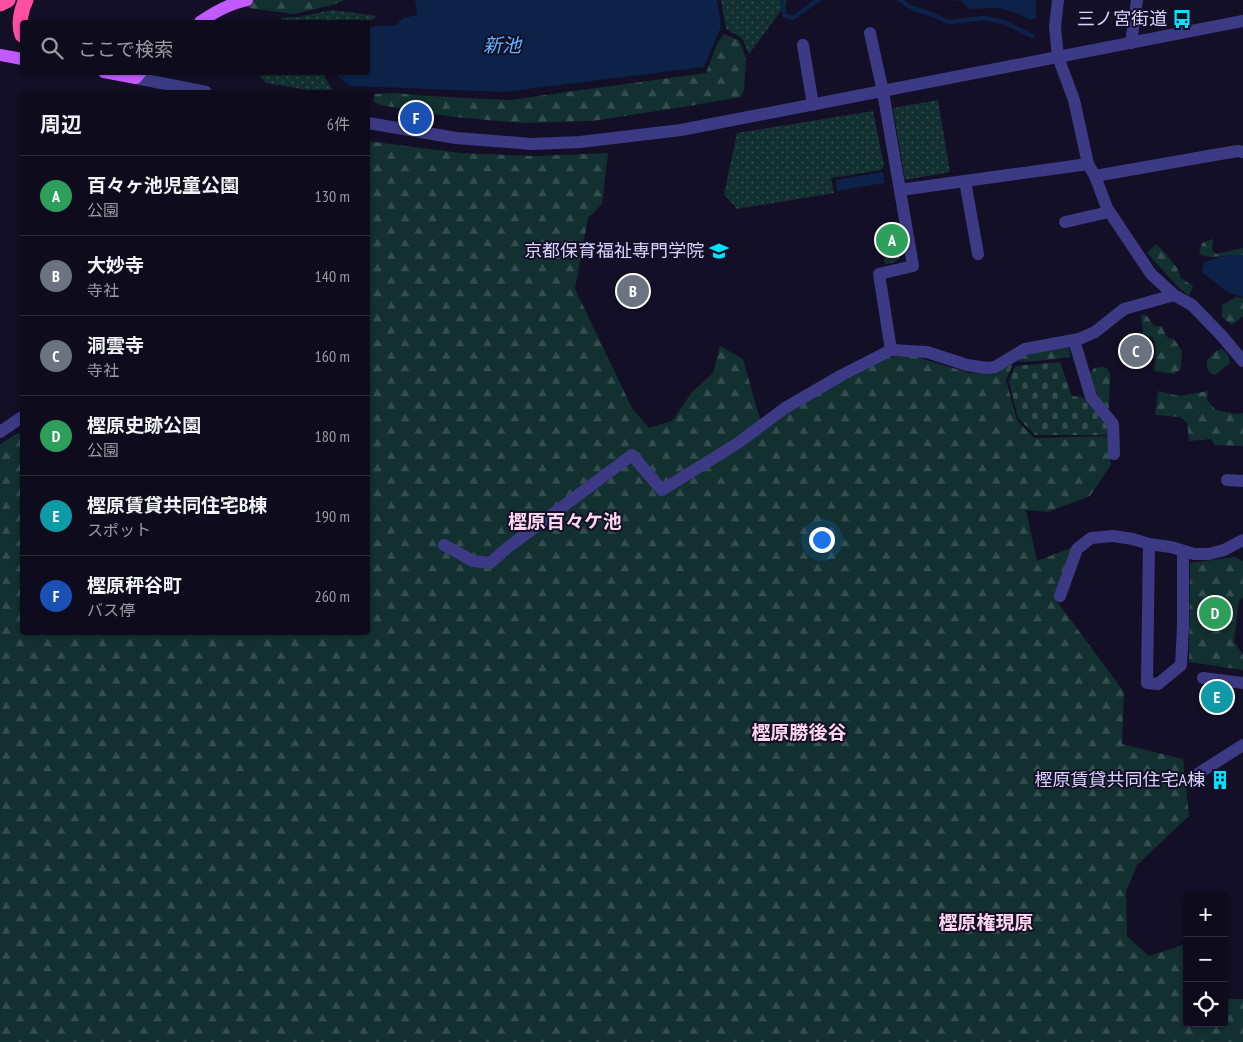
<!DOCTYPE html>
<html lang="ja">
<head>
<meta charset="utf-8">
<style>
	:root { --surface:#0e0b1c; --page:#1c1929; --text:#f1f3f6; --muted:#9b9ba3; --line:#2e2b3b; --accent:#1a73e8 }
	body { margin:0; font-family:"PT Sans Narrow","Noto Sans JP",sans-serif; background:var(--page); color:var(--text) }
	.controls { position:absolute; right:15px; bottom:15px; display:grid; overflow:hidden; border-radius:5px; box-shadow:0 1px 4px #0004 }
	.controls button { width:45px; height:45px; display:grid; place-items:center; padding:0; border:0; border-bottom:1px solid var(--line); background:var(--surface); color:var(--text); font:25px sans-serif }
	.you { position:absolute; left:821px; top:539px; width:18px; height:18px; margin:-12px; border:4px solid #fff; border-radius:50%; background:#1a73e8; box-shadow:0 0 0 8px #1a73e833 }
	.badge { display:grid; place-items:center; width:32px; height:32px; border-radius:50%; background:var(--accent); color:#fff; font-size:16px; font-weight:700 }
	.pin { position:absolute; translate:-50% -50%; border:2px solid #fff; box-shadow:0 1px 5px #0006 }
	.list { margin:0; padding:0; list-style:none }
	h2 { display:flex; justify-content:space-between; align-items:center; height:65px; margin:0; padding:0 20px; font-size:21px }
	h2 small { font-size:16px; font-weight:400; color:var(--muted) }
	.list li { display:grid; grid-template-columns:32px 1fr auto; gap:15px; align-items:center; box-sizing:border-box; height:80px; padding:0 20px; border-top:1px solid var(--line) }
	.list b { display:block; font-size:19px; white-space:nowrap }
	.list p { margin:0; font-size:16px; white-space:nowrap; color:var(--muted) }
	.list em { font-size:16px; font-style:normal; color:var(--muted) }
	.icon { flex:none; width:28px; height:28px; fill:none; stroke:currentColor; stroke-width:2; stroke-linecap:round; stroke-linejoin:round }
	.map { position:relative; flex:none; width:1243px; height:1042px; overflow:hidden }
	.search { position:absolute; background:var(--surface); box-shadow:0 1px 4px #0004; left:20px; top:20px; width:350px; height:55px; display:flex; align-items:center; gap:12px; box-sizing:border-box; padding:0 18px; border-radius:5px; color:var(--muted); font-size:19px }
	.panel { position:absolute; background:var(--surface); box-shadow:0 1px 4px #0004; left:20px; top:90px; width:350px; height:545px; border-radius:5px }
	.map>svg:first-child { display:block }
	.green { fill:url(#green-dots) }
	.forest { fill:url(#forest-firs) }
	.cemetery { fill:url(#cemetery-stones) }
	.water { fill:#0c2248 }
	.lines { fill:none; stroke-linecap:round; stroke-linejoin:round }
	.stream { stroke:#0c2248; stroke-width:4.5 }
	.minor { stroke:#3d3a85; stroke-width:12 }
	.major { stroke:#c25bff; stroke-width:12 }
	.highway { stroke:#ff4fa3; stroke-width:15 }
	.labels { text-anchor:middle; stroke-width:4; stroke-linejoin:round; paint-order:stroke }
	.poi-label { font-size:18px; fill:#d9d4ff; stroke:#130f26; text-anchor:end }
	.water-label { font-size:19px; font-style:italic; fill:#62b6ff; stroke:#130f26 }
	.neighbourhood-label { font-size:19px; font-weight:bold; fill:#ffd6f0; stroke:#130f26 }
</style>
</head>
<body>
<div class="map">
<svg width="1243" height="1042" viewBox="0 0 1243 1042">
	<defs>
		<pattern id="green-dots" width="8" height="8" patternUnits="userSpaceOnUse" patternTransform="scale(1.25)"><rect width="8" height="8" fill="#12302f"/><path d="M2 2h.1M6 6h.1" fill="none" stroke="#344d4e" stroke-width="1.8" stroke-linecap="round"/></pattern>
		<pattern id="forest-firs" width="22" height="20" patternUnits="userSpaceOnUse" patternTransform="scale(1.25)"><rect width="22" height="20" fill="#12302f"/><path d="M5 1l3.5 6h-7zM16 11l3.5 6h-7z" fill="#344d4e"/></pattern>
		<pattern id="cemetery-stones" width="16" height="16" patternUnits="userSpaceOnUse" patternTransform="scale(1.25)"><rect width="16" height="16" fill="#12302f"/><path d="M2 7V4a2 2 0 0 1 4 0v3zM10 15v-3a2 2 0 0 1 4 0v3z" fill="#344d4e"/></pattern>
	</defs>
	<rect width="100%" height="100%" fill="#130f26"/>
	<g class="green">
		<polygon points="721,0 786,0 786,4 749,54 742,38 726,29"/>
		<polygon points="332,10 377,16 372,20 336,22 282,22 281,18 298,17"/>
		<polygon points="259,73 325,73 325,78 334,92 319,92 267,83 260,77"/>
		<polygon points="938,100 950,172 905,180 893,108"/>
		<polygon points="873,111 884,166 881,170 831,178 834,193 737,209 724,194 737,133"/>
		<polygon points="901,226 905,252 896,262 885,264 879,228"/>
	</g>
	<g class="forest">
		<polygon points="241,0 346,0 332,5 294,14 249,8"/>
		<polygon points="724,34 740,41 746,59 744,90 741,97 683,107 592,121 522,123 454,117 380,105 373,101 375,94 395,93 427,96 509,100 706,73 718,42"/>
		<polygon points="368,141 461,153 536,156 608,153 602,204 588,218 575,289 632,408 649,428 672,421 692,392 713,373 720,346 743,359 762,427 881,358 913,356 970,373 992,372 1013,364 1006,380 1017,420 1034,438 1108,436 1111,465 1090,496 1048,512 1026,510 1037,561 1073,547 1056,600 1124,692 1122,744 1183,759 1189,816 1137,865 1126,892 1127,936 1149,956 1186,944 1187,946 1187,1023 1224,1023 1224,999 1243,999 1243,1042 0,1042 0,444 22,431 22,632 368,632"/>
		<polygon points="1213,239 1212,249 1216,254 1243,248 1243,255 1209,257 1199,254 1202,243"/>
		<polygon points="1156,244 1167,255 1177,268 1181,278 1193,286 1189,296 1179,288 1147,253"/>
		<polygon points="1236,297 1243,298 1243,316 1232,325 1222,317 1222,305"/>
		<polygon points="1141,314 1147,316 1154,326 1161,326 1168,338 1174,339 1182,351 1181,369 1174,374 1154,371 1156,349 1153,338 1143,334"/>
		<polygon points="1068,345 1071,357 1038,361 1018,362 1023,354"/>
		<polygon points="1222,349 1228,355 1230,363 1215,375 1210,373 1207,367 1207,360 1216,351"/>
		<polygon points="1102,367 1107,368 1110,375 1109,408 1104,407 1088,376 1094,368"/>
		<polygon points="1158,391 1179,396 1208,391 1207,400 1216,410 1237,414 1243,413 1243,446 1215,445 1211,439 1189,441 1187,423 1180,417 1155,415"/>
		<polygon points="1235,557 1243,561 1243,597 1239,601 1234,641 1243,655 1243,670 1189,662 1190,563"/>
	</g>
	<polygon class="cemetery" points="1060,362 1072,396 1083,397 1107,425 1107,435 1035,435 1018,418 1009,381 1015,366"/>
	<g class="water">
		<polygon points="415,0 717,0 721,27 704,67 505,92 350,86 335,73 368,72 368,27 396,25 403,18 417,15"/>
		<polygon points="951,0 1036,0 1036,19 1028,19 1017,13 999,8 969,9 961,1"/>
		<polygon points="883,172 885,183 837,191 836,180"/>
		<polygon points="1227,255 1243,255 1243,297 1229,293 1202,272 1204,262"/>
	</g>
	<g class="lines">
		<g class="stream">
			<polyline points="782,0 785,16 793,18 818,0"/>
			<polyline points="900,0 912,8 931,14 948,22 984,18 1004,22 1032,36"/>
		</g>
		<g class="minor">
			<polyline points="1058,0 1055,27 1058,57 1074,100 1088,164 1095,176 1107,208 1151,274 1174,295 1192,305 1221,335 1243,361"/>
			<polyline points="870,33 883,92 913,266 879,274 891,350"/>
			<polyline points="1131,43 1137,0"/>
			<polyline points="803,45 813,105"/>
			<polyline points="136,78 206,92"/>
			<polyline points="368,123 456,138 532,144 580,142 681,130 1243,21"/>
			<polyline points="1095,176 1214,155 1238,151 1243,152"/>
			<polyline points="965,181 978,254"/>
			<polyline points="900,190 1088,164"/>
			<polyline points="1065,222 1109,212"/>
			<polyline points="1074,340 1091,397 1113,424 1114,454"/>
			<polyline points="0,432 22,417"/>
			<polyline points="1227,480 1243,481"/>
			<polyline points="1149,544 1147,683 1158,684 1181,665 1183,627 1183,552"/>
			<polyline points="444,545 473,561 490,563 507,548 632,455 662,490 738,443 785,408 842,375 891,350 927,352 967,365 987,368 995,367 1025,349 1079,339 1095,332 1124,309 1174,295"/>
			<polyline points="1060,596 1077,549 1091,538 1113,536 1133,539 1149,544 1171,547 1194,554 1209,554 1224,550 1243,540"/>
			<polyline points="1203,678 1243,683"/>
			<polyline points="1199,773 1243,745"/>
		</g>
		<g class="major">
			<path d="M200 22C213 13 231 3 247 0"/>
			<polyline points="0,55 22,59"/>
			<polyline points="104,72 136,78 141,72"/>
		</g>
		<g class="highway">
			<polyline points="0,4 8,0"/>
			<path d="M22 35C18 25 21 9 26 0"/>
		</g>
	</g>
	<defs>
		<g id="bus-bare" transform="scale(1.5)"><path d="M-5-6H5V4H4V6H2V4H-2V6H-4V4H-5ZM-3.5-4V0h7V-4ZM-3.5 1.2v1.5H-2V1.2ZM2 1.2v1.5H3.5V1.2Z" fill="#00e5ff" stroke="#130f26" stroke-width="2.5" paint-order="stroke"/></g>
		<g id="university-bare" transform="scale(1.5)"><path d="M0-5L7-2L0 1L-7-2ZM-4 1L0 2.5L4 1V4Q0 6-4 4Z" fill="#00e5ff" stroke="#130f26" stroke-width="2.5" paint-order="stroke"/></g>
		<g id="building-bare" transform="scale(1.5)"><path d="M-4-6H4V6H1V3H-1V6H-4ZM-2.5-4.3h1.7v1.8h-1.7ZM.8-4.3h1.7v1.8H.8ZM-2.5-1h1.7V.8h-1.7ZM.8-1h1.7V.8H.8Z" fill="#00e5ff" stroke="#130f26" stroke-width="2.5" paint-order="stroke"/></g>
	</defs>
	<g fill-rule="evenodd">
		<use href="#bus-bare" x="1182" y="19"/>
		<use href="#university-bare" x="719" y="251"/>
		<use href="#building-bare" x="1220" y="780"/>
	</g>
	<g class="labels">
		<g class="poi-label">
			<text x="1167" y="25">三ノ宮街道</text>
			<text x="704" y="257">京都保育福祉専門学院</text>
			<text x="1205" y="786">樫原賃貸共同住宅A棟</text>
		</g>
		<g class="water-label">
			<text x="502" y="52">新池</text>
		</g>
		<g class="neighbourhood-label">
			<text x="565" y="528">樫原百々ケ池</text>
			<text x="799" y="739">樫原勝後谷</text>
			<text x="986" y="929">樫原権現原</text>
		</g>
	</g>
</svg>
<div class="controls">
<button>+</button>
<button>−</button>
<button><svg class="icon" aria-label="locate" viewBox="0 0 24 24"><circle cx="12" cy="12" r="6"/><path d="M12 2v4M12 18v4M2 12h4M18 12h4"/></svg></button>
</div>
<div class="you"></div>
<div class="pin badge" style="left:892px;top:240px;background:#2e9e5b">A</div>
<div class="pin badge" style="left:633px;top:291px;background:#6b7280">B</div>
<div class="pin badge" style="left:1136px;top:351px;background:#6b7280">C</div>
<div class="pin badge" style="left:1215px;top:613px;background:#2e9e5b">D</div>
<div class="pin badge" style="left:1217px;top:697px;background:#0f9aa8">E</div>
<div class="pin badge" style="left:416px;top:118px;background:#1a4fb4">F</div>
<div class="search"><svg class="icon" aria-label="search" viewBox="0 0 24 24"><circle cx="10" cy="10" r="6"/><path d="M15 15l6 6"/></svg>ここで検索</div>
<section class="panel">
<h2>周辺<small>6件</small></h2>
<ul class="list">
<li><span class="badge" style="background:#2e9e5b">A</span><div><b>百々ヶ池児童公園</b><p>公園</p></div><em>130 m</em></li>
<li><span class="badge" style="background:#6b7280">B</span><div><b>大妙寺</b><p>寺社</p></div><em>140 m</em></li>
<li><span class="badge" style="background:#6b7280">C</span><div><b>洞雲寺</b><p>寺社</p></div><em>160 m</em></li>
<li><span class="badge" style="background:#2e9e5b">D</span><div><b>樫原史跡公園</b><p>公園</p></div><em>180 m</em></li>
<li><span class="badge" style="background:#0f9aa8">E</span><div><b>樫原賃貸共同住宅B棟</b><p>スポット</p></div><em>190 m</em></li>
<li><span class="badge" style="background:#1a4fb4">F</span><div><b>樫原秤谷町</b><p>バス停</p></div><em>260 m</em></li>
</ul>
</section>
</div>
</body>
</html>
